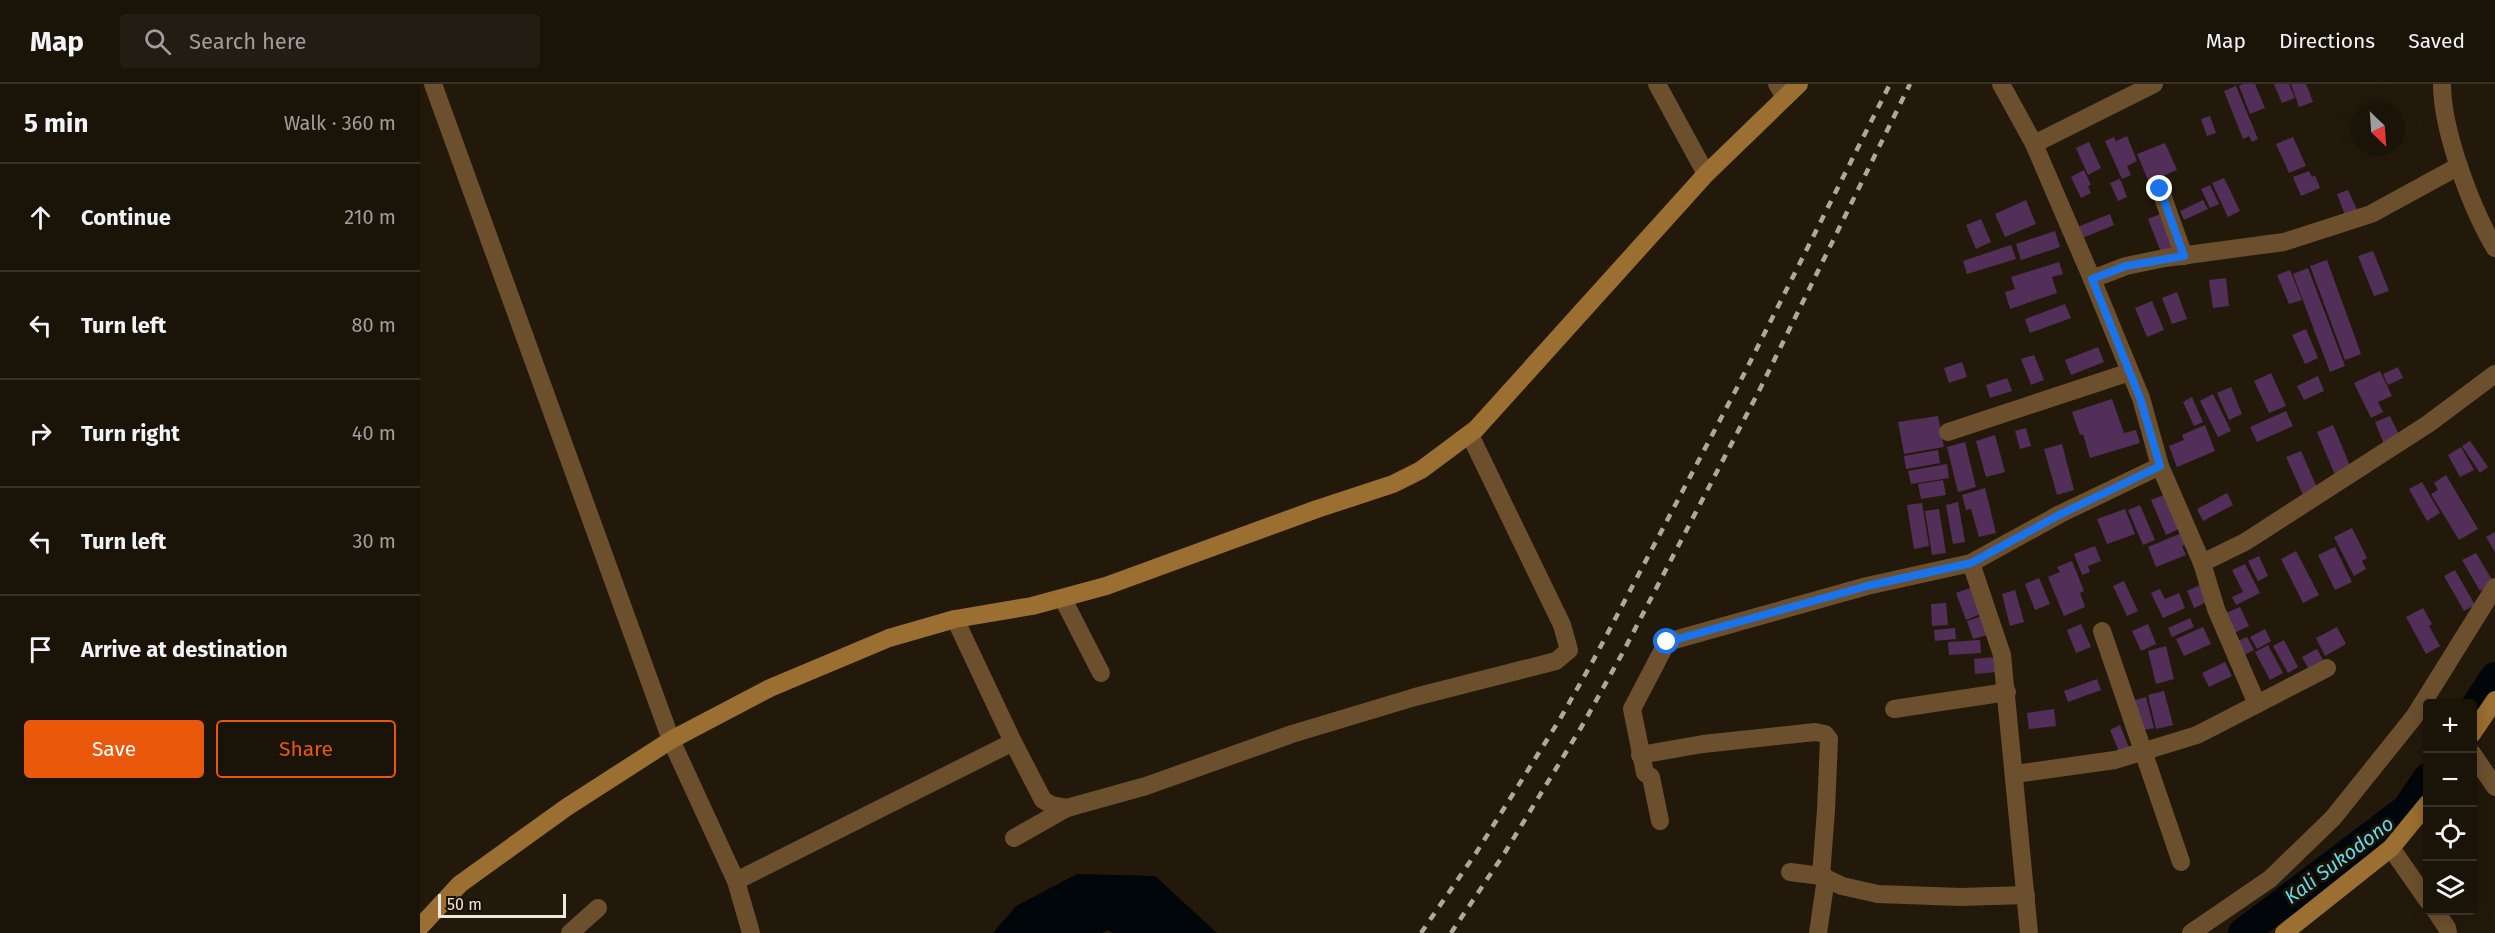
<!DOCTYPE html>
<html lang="en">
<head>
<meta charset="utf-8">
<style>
	:root { --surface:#1a1308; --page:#231c12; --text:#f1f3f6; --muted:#9f9e9c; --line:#383229; --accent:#ea580c }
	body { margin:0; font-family:"Fira Sans",sans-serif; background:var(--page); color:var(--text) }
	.controls { position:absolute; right:18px; bottom:18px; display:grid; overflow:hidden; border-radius:6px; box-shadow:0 3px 15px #0003 }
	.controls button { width:54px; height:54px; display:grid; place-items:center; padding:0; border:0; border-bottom:2px solid var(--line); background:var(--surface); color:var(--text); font:30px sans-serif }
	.compass { position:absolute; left:1931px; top:18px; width:54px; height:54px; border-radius:50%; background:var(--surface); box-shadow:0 3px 15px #0003; rotate:155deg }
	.scale { position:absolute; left:18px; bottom:15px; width:128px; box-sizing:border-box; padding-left:6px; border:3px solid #eee7dd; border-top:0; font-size:16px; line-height:21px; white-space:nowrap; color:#eee7dd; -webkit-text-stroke:4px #1a1003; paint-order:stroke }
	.stop { position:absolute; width:18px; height:18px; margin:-14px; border:4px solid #1a73e8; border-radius:50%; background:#fff }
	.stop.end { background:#1a73e8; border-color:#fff; box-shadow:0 2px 6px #0008 }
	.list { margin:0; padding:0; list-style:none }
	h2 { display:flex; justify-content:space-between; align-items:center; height:78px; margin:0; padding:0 24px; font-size:26px }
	h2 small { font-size:20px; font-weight:400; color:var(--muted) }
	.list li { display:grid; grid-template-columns:39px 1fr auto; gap:18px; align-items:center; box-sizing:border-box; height:108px; padding:0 24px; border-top:2px solid var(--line) }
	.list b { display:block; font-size:22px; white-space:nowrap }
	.list em { font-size:20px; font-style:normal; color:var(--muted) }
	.actions { display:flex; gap:12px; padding:18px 24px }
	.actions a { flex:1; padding:14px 0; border:2px solid var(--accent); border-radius:6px; text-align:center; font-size:21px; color:var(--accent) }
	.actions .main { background:var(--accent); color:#fff }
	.icon { flex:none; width:33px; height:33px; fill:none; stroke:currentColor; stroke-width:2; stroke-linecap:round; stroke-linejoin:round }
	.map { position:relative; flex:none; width:2075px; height:849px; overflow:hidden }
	header { display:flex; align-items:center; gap:36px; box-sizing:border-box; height:84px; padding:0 30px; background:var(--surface); border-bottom:2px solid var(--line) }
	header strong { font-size:28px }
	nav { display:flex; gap:33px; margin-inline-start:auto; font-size:21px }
	.search { width:420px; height:54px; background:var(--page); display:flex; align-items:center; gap:15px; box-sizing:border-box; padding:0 21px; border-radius:6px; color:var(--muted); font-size:22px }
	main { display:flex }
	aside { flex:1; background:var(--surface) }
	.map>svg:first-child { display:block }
	.water { fill:#000609 }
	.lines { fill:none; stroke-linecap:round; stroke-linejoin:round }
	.river { stroke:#000609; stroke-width:30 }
	.building { fill:#522f58 }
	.street { stroke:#6c502d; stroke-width:18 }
	.secondary { stroke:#9b6e31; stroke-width:18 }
	.rail { stroke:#afa79c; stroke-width:4.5; stroke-dasharray:8 8; stroke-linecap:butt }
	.route { stroke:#1a73e8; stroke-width:8 }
	.labels { text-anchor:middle; stroke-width:6; stroke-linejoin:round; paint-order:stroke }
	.water-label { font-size:20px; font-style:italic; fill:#62dbed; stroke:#1a1003 }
</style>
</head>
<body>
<header>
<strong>Map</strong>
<div class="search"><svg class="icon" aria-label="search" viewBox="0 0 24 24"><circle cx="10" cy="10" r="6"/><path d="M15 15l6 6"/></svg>Search here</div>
<nav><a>Map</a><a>Directions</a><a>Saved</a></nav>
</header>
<main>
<aside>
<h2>5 min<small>Walk · 360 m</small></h2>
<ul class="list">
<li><svg class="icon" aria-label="ahead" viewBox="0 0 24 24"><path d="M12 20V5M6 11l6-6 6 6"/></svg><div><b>Continue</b></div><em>210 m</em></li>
<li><svg class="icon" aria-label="left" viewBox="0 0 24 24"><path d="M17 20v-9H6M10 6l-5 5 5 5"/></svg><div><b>Turn left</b></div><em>80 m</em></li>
<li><svg class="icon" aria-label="right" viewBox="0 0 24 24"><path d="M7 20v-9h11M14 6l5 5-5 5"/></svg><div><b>Turn right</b></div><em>40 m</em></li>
<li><svg class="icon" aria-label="left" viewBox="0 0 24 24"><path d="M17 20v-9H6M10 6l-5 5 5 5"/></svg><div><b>Turn left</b></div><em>30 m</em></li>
<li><svg class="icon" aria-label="arrive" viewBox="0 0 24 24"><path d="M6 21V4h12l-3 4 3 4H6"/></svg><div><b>Arrive at destination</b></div></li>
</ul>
<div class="actions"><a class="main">Save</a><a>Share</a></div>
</aside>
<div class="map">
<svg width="2075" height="849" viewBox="0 0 2075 849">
	<rect width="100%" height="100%" fill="#23190b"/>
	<polygon class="water" points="657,790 735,792 797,849 693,849 688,846 682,849 573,849 596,822"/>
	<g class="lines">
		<g class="river">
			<polyline points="2052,628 2075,593"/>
			<polyline points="1823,849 1987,725 2008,694"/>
		</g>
	</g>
	<g class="building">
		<polygon points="1823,0 1835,0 1845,24 1830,30 1819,2"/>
		<polygon points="1854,0 1869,0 1875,14 1862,19"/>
		<polygon points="1871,0 1886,0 1893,18 1879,23"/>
		<polygon points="1816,2 1838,55 1832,58 1829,52 1823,55 1804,7"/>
		<polygon points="1790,32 1796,49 1787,52 1781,35"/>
		<polygon points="1707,52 1717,77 1707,82 1711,91 1702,95 1685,57 1694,53 1699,64 1696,57"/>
		<polygon points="1873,53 1886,82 1869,89 1856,60"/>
		<polygon points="1669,58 1681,84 1668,91 1656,64"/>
		<polygon points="1745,59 1757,86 1729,98 1717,70"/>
		<polygon points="1664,86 1671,101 1668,102 1671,109 1661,114 1651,93"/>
		<polygon points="1889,87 1892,93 1895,91 1900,104 1881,112 1873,93"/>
		<polygon points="1804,94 1820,127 1808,133 1792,99"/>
		<polygon points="1700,95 1707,113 1698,117 1690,99"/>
		<polygon points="1790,101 1799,120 1790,124 1781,105"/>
		<polygon points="1928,106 1937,126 1925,131 1917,110"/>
		<polygon points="1606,116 1616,140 1585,153 1575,130"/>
		<polygon points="1783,116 1788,125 1764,136 1760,127"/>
		<polygon points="1690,130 1694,141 1660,155 1655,144"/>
		<polygon points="1740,130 1754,166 1742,171 1728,135"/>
		<polygon points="1561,135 1571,158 1556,165 1546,141"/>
		<polygon points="1635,147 1640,163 1601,176 1596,160"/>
		<polygon points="1591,161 1596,175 1547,190 1543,177"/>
		<polygon points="1953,167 1969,207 1954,212 1938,172"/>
		<polygon points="1907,176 1941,270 1925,276 1890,182"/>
		<polygon points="1639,178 1643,190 1632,193 1637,209 1590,225 1585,208 1595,205 1591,193"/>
		<polygon points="1888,184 1925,282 1910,288 1873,190"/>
		<polygon points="1870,186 1882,216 1869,220 1857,191"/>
		<polygon points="1806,194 1809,222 1793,224 1789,196"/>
		<polygon points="1757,208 1767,235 1752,240 1742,214"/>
		<polygon points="1732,217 1744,246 1727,253 1715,224"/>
		<polygon points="1645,220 1651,234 1610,249 1605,235"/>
		<polygon points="1886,245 1898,274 1885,280 1872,251"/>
		<polygon points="1678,263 1684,278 1651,291 1645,276"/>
		<polygon points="1614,271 1624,296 1611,301 1601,275"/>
		<polygon points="1542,278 1547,293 1529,299 1524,284"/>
		<polygon points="1978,283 1983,294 1968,301 1963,290"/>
		<polygon points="1960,287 1972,312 1958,318 1963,328 1951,334 1934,299"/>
		<polygon points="1851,289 1866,322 1849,329 1834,297"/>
		<polygon points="1898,292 1904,307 1884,316 1877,302"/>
		<polygon points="1587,294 1592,307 1570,314 1566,301"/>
		<polygon points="1811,303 1822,330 1809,336 1797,309"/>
		<polygon points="1793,310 1811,347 1798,353 1780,317"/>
		<polygon points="1772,313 1783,338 1774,342 1763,318"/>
		<polygon points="1692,315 1704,349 1716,346 1720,359 1670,374 1663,350 1660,351 1652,328"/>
		<polygon points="1866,327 1873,342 1837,358 1830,343"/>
		<polygon points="1518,332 1524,363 1484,370 1478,338"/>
		<polygon points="1970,332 1980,353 1964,360 1955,338"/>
		<polygon points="1785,341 1795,367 1757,383 1749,362 1764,356 1762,351"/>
		<polygon points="1913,341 1931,384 1915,391 1897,348"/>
		<polygon points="1606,344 1611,362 1600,365 1595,347"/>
		<polygon points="1575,351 1585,388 1566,393 1556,357"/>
		<polygon points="2050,357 2068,383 2060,389 2042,362"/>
		<polygon points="1545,358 1556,403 1538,408 1527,363"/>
		<polygon points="1642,360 1654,406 1637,411 1624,365"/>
		<polygon points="2041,363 2054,386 2040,393 2028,371"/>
		<polygon points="1518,366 1520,379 1486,385 1484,372"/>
		<polygon points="1881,367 1898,406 1884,413 1866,373"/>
		<polygon points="1527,380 1529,394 1491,400 1488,387"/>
		<polygon points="2026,391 2058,445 2039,456 2011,410 2018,406 2014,399"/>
		<polygon points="1523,396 1526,411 1501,415 1498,400"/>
		<polygon points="2002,398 2020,429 2007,437 1989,405"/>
		<polygon points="1565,404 1576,449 1559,453 1551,425 1546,426 1542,411"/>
		<polygon points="1807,409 1813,421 1783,437 1777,425"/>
		<polygon points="1744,411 1759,445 1746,451 1731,416"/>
		<polygon points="1538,418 1545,458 1533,460 1526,421"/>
		<polygon points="1502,419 1509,462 1494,465 1487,421"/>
		<polygon points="1720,421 1735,456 1723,461 1708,426"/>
		<polygon points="1519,425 1526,469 1512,471 1505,427"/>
		<polygon points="1705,425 1715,450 1687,460 1677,435"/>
		<polygon points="1932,444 1947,474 1942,477 1946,485 1934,492 1914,453"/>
		<polygon points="1764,448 1768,460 1762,462 1766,471 1736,483 1728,463"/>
		<polygon points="2075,448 2075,468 2066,453"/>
		<polygon points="1675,462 1681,477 1668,482 1670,488 1662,491 1654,470"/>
		<polygon points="1915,463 1932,498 1915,506 1898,471"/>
		<polygon points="1876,467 1899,511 1883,519 1861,475"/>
		<polygon points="2056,469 2074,499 2060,507 2042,476"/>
		<polygon points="1839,472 1848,492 1838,497 1828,477"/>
		<polygon points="1652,477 1664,507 1660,509 1665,523 1644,532 1628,493 1640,488 1637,483"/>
		<polygon points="1825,480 1840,509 1816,521 1812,513 1823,508 1812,486"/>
		<polygon points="2035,486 2055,521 2044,527 2024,492"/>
		<polygon points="1619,494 1630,520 1615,526 1605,500"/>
		<polygon points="1704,497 1718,527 1707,532 1693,502"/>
		<polygon points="1782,500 1789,517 1774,524 1767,507"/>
		<polygon points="1553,503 1563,529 1546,536 1536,509"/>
		<polygon points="1740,505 1745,515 1759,509 1765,524 1743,534 1731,509"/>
		<polygon points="1595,506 1604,538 1590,542 1582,510"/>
		<polygon points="1526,519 1528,541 1512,542 1511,520"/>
		<polygon points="1820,523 1829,542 1810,551 1801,531"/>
		<polygon points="2003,524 2012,540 2009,542 2020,562 2006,570 1986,533"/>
		<polygon points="1565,531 1571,550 1553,555 1547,537"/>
		<polygon points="1770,534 1774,543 1752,553 1748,544"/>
		<polygon points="1661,540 1671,563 1656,569 1647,546"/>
		<polygon points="1728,540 1736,560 1721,567 1712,547"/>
		<polygon points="1783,543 1791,560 1764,572 1756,555"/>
		<polygon points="1917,543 1926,560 1905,572 1896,554"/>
		<polygon points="1535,544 1536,555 1515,557 1514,546"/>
		<polygon points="1845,545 1851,557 1837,565 1830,553"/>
		<polygon points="1827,553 1834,566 1820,573 1813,559"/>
		<polygon points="1560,556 1561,569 1529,571 1528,558"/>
		<polygon points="1864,556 1878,583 1868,589 1853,562"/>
		<polygon points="1848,561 1863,589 1850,596 1835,568"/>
		<polygon points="1746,562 1754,595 1736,600 1728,567"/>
		<polygon points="1897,565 1903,576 1888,584 1882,573"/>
		<polygon points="1576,573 1577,588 1555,590 1554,575"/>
		<polygon points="1805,578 1812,592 1789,603 1782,589"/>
		<polygon points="1677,595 1681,606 1648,618 1644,607"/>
		<polygon points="1744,607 1753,641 1736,645 1728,611"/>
		<polygon points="1726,613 1734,644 1719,647 1712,617"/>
		<polygon points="1634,625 1636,642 1609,645 1607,629"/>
		<polygon points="1700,641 1710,666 1700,670 1690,646"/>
	</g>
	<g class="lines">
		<g class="street">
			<polyline points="13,0 251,656 316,797 331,849"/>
			<polyline points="1237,0 1286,90"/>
			<polyline points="1357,0 1365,13"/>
			<polyline points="1581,0 1614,60 1672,195 1721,314 1740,382 1782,479 1796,525 1837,620"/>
			<path d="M2022 0C2022 46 2051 124 2075 164"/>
			<polyline points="1614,60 1734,0"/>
			<polyline points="1740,105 1764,172"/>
			<polyline points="1672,195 1706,182 1745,174 1864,158 1951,130 2039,82"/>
			<polyline points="1528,348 1710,288"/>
			<polyline points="1551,479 1582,571 1609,849"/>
			<polyline points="1782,479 1825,458 2008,340 2075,290"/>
			<polyline points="643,515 681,589"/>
			<polyline points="535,535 593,658 623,716 632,721 647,724 726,702 872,650 995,613 1136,577 1149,566 1142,541 1050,351"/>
			<polyline points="1682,547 1761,778"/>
			<polyline points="1474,625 1587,608"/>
			<polyline points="2052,669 2075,703"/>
			<polyline points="1220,671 1283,660 1395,648 1405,650 1409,655 1406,726 1401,792"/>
			<polyline points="1595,690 1695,676 1777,651 1907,584"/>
			<polyline points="1240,737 1231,693 1225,689 1212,625 1247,558 1447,502 1551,479 1640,430 1740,382"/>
			<polyline points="594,754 647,724"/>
			<polyline points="1971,764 2008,817"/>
			<polyline points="1370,788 1401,792 1422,802 1458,810 1541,813 1606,811"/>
			<polyline points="316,797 593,658"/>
			<polyline points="2015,826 2027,844 2028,849"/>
			<polyline points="150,849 178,824"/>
			<polyline points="1398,849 1406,794"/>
			<polyline points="1771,849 1850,795 1913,734 1994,633 2075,503"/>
		</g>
		<g class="secondary">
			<polyline points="2052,650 2075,616"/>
			<polyline points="0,843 40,800 147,723 251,656 350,604 469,554 535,535 612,522 686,502 897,425 973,400 1001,386 1056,345 1286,90 1379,0"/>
			<polyline points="1864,849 1971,764 2008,719"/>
		</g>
		<g class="rail">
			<polyline points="1001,849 1056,769 1140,635 1174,575 1319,300 1470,0"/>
			<polyline points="1031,849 1084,770 1162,642 1202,570 1340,305 1490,0"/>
		</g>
	</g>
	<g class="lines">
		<polyline class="route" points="1247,558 1447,502 1551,479 1641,430 1740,382 1720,314 1672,195 1706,182 1764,172 1740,105"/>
	</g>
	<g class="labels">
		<g class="water-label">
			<text transform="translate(1919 776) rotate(-37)" y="7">Kali Sukodono</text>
		</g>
	</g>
</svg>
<div class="controls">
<button>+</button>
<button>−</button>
<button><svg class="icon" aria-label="locate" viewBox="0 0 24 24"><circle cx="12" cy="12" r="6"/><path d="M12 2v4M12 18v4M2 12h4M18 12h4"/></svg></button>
<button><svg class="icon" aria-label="layers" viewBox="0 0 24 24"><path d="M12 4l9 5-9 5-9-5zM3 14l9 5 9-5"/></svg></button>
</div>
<svg class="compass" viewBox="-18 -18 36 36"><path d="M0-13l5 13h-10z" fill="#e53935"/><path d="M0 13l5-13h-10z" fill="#9f9e9c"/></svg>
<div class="scale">50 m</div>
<div class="stop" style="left:1247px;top:558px"></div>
<div class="stop end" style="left:1740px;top:105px"></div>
</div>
</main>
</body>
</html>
